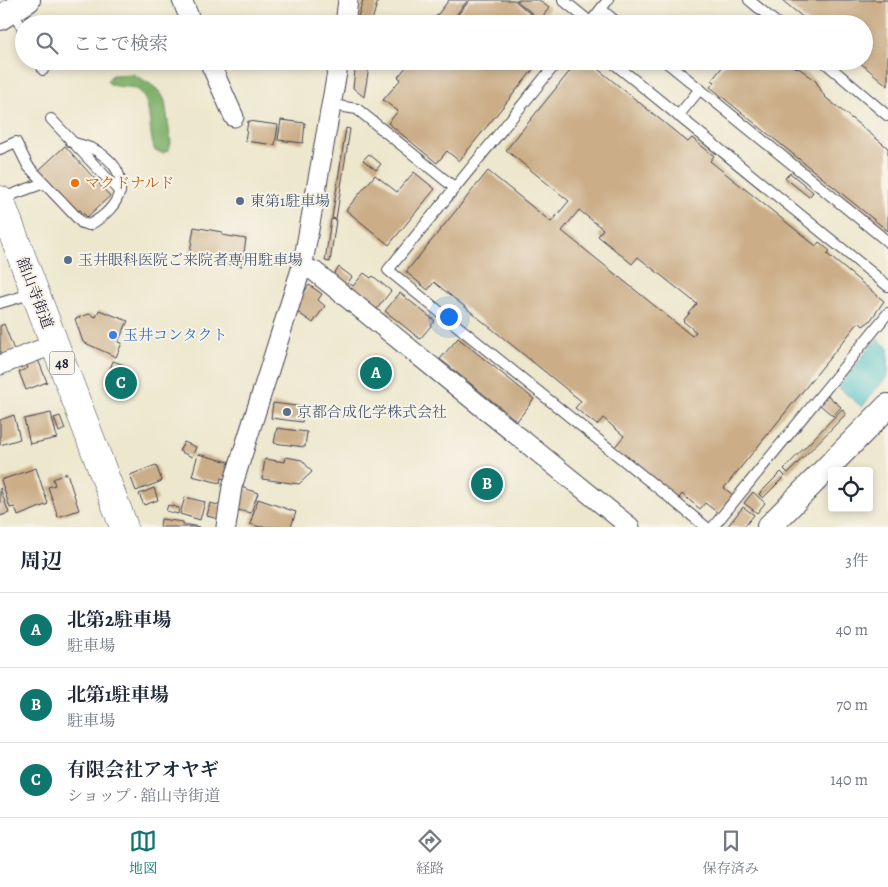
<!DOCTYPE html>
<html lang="ja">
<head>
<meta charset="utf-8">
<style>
	:root { --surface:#fff; --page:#f2f2f3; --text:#1f2937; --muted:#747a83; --line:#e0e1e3; --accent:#0f766e }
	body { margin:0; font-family:Alegreya,"Noto Serif JP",serif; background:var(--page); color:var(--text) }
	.controls { position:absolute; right:15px; bottom:15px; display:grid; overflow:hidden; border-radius:5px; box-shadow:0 2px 8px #0003 }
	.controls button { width:45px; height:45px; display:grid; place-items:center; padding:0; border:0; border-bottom:1px solid var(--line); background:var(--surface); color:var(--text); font:25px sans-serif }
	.you { position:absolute; left:448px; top:316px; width:18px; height:18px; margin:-12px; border:4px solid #fff; border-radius:50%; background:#1a73e8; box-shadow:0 0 0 8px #1a73e833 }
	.badge { display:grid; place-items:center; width:32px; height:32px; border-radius:50%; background:var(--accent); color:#fff; font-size:16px; font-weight:700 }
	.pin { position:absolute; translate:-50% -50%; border:2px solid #fff; box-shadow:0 1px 5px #0006 }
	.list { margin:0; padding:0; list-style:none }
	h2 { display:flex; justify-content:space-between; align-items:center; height:65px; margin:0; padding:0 20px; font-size:21px }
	h2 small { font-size:16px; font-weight:400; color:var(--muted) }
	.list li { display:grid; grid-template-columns:32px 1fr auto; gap:15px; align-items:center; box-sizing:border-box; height:75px; padding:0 20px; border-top:1px solid var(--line) }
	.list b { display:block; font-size:19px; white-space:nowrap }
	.list p { margin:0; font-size:16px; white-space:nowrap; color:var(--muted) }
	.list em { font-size:16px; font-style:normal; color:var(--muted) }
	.icon { flex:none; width:28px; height:28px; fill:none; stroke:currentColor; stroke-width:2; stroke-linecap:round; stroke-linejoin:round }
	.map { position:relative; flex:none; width:888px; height:527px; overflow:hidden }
	.search { position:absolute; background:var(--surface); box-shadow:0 2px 8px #0003; left:15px; right:15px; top:15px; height:55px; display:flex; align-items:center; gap:12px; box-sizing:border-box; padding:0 18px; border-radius:28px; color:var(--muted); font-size:19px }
	.sheet { height:290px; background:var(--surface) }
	nav { display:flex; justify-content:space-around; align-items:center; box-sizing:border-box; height:70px; border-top:1px solid var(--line); background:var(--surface); font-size:14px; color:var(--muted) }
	nav a { display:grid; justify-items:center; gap:2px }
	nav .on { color:var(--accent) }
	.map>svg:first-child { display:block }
	.forest { fill:#80b16b; stroke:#516a53 }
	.water { fill:#56c4ca; stroke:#3c7382 }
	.building { fill:#cbad87; fill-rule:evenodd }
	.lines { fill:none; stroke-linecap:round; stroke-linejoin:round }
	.service-casing { stroke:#404051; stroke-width:12 }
	.minor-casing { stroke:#404051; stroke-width:21 }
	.tertiary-casing { stroke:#404051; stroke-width:26 }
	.primary-casing { stroke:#404051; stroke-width:29 }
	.service { stroke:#fff; stroke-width:10 }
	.minor { stroke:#fff; stroke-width:19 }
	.tertiary { stroke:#fff; stroke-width:24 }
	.primary { stroke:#fff; stroke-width:28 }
	.food-dot { fill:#e8710a; stroke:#f7f3e8; stroke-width:2 }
	.service-dot { fill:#5c6f8a; stroke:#f7f3e8; stroke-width:2 }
	.shop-dot { fill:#3f7fe0; stroke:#f7f3e8; stroke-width:2 }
	.labels { text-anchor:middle; stroke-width:4; stroke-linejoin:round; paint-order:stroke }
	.shield { fill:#f7f3e8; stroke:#62616f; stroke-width:1 }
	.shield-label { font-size:14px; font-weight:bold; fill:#22223b }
	.food-label { font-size:15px; fill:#c56008; stroke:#f7f3e8; text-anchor:start }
	.service-label { font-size:15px; fill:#4e5e75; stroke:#f7f3e8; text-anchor:start }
	.street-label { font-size:15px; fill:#22223b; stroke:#f7f3e8 }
	.shop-label { font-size:15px; fill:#366cbe; stroke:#f7f3e8; text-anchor:start }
</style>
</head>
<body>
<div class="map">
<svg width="888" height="527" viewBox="0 0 888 527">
	<rect width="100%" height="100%" fill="#f7f3e8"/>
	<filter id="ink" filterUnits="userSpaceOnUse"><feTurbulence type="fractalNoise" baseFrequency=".02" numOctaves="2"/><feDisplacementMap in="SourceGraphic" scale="10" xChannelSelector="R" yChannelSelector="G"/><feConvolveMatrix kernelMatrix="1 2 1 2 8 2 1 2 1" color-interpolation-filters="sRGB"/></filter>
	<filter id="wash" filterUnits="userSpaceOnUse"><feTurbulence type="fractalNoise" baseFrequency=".0096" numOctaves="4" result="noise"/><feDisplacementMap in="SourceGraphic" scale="20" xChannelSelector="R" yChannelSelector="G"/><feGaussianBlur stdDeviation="1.12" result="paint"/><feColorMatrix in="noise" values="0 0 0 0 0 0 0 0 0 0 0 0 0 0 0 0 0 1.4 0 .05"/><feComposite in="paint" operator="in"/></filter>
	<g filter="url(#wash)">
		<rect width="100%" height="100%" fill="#ede7cd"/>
		<path class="forest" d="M133 74C145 81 160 87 165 101L171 143 169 150 163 153 155 151C148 135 152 107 142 94 133 81 114 92 107 81L112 75Z"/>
		<polygon class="water" points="877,339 888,348 888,375 862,407 838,387"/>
		<g id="blocks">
			<g class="building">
				<polygon points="363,0 378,0 371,24 356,24"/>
				<polygon points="449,0 468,0 449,24 430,24"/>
				<polygon points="470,0 514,0 543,24 450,24"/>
				<polygon points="516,0 539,0 549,8 540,20"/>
				<polygon points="782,0 888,0 888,86 858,61 864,61 864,24 811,24"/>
				<polygon points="356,61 370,61 364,97 353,88"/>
				<polygon points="411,61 540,61 459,161 447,151 437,163 388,123 398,111 383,100 401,79 398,77"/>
				<path d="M578 61H588L688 142 692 138 714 156 710 161 816 246 819 242 830 251 827 254 884 301 870 321 863 326 859 322 724 488 733 495 718 513 705 503 700 509 682 494 677 501 613 449 624 436 603 418 597 425 575 408 581 401 434 282 428 290 406 272 488 171 551 222 569 201 506 150ZM579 210 603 229 598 236 632 264 638 257 697 304 683 321 696 332 692 336 562 231Z"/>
				<polygon points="727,61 781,61 800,69 815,80 825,97 888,148 888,231 710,87 715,82 712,80"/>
				<polygon points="281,120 305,123 303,143 278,140"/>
				<polygon points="248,121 278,125 275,145 245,141"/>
				<polygon points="346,128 350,129 336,219 332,218"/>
				<polygon points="65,146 110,196 87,217 80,210 77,212 39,170"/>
				<polygon points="369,154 381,164 376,170 363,160"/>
				<polygon points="414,172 435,189 389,245 346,210 375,175 397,192"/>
				<polygon points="790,173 813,192 809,197 785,178"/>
				<polygon points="331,219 336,220 330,262 325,261"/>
				<polygon points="194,227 222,232 222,235 246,239 242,266 189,258"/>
				<polygon points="339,267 352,277 345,287 332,276"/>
				<polygon points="364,273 371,278 373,276 391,291 376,310 347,288 350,284 353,286"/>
				<polygon points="309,285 322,294 318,300 325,306 313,323 293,309"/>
				<polygon points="400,293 435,321 420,339 385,311"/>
				<polygon points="99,310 128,321 118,342 122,343 116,357 83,342 75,319 89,314 96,317"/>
				<polygon points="4,324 14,350 0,356 0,326"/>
				<polygon points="458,338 534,399 517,421 440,359"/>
				<polygon points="37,357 47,382 26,390 19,372 28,368 25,362"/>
				<polygon points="113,361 124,365 123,377 108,375"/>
				<polygon points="117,377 126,378 125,390 116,388"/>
				<polygon points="827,395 841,407 833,416 819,404"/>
				<polygon points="273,403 304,407 302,422 271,418"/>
				<polygon points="842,409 846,414 788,473 784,469"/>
				<polygon points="51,413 57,438 30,444 24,419"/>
				<polygon points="14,415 20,439 0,445 0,420"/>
				<polygon points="60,416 65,429 59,432 54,418"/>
				<polygon points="277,428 307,432 305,447 274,443"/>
				<polygon points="184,442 196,447 192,457 179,451"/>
				<polygon points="198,454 229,462 225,479 221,478 220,483 192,476"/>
				<polygon points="286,457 302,460 312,472 299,484 262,479 265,459 285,462"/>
				<polygon points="156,465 162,481 136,491 130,475"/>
				<polygon points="36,468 48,504 18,516 15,507 10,508 1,480"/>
				<polygon points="781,472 785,476 763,498 759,494"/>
				<polygon points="67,473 79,510 58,517 48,487 55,485 53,479"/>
				<polygon points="241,487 258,493 251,513 233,509"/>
				<polygon points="0,488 9,513 0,516"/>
				<polygon points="154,488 158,500 144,505 139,494"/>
				<polygon points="753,492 765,503 757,513 744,503"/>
				<polygon points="185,497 205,502 200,520 180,514"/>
				<polygon points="258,499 296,512 291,527 260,527 250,524"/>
				<polygon points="210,503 222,506 219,519 207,516"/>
				<polygon points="168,505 179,508 178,514 166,511"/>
				<polygon points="743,507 754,515 744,527 727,527"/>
				<polygon points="161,519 183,522 183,524 199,527 160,527"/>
			</g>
		</g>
	</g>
	<g filter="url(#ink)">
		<use href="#blocks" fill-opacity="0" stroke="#404051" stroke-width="1"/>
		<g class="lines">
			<g class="service-casing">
				<g id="service">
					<polyline points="563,0 590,22"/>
					<polyline points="749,0 778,24"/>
					<polyline points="601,9 619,24"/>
					<polyline points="11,11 24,30"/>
					<polyline points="589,24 608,0"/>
					<polyline points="41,61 43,70"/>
					<polyline points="558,61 388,270 706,527"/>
					<polyline points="611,61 888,286"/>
					<polyline points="665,61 888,242"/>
					<polyline points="823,61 888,116"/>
					<polyline points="332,105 357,109 455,188"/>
					<polyline points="678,116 700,89"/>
					<polyline points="51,119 120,192"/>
					<path d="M0 149 16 142 28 166 82 223 89 225C121 208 135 176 100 153 92 147 81 145 71 142"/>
					<polyline points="0,199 44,183"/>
					<polyline points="0,303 34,293"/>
					<polyline points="713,527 888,313"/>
				</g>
			</g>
			<g class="minor-casing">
				<g id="minor">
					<polyline points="182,0 192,24"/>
					<polyline points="345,24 348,0"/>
					<polyline points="209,61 234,117"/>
					<polyline points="302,267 314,271 630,527"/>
					<polyline points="0,365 55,344"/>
					<polyline points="226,527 232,487 303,263 339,61"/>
				</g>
			</g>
			<g class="tertiary-casing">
				<g id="tertiary">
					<polyline points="0,18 28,0"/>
					<polyline points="769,527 888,406"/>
				</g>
			</g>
			<g class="primary-casing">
				<polyline id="primary" points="0,200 124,527"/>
			</g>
			<use href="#service" class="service"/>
			<use href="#minor" class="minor"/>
			<use href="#tertiary" class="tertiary"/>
			<use href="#primary" class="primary"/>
		</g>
	</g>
	<circle class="food-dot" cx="75" cy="183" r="5"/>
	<g class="service-dot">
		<circle cx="240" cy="201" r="5"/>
		<circle cx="68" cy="260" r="5"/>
		<circle cx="287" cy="412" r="5"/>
	</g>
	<circle class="shop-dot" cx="113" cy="335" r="5"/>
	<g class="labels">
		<rect class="shield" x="49.5" y="351.5" width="25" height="23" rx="4"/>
		<g class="shield-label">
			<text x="62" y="368">48</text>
		</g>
		<g class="food-label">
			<text x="85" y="188">マクドナルド</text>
		</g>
		<g class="service-label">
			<text x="250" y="206">東第1駐車場</text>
			<text x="78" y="265">玉井眼科医院ご来院者専用駐車場</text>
			<text x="297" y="417">京都合成化学株式会社</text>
		</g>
		<g class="street-label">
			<text transform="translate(35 293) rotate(69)" y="5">舘山寺街道</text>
		</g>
		<g class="shop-label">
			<text x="123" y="340">玉井コンタクト</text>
		</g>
	</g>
</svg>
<div class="controls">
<button><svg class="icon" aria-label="locate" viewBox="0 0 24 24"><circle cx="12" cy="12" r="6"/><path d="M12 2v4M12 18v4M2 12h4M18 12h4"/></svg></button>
</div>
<div class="you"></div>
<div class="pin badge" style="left:376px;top:373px">A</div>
<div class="pin badge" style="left:487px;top:484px">B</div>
<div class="pin badge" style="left:121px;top:383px">C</div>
<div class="search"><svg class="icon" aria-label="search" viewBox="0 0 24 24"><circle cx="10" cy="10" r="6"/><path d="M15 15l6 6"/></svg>ここで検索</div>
</div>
<section class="sheet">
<h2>周辺<small>3件</small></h2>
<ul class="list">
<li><span class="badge">A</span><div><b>北第2駐車場</b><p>駐車場</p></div><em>40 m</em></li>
<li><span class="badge">B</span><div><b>北第1駐車場</b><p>駐車場</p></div><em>70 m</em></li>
<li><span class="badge">C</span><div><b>有限会社アオヤギ</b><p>ショップ · 舘山寺街道</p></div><em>140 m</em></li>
</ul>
</section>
<nav>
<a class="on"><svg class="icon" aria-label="map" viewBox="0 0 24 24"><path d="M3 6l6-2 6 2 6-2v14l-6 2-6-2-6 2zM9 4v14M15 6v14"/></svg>地図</a>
<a><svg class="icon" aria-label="directions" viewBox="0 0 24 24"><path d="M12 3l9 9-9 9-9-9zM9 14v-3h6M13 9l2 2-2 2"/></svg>経路</a>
<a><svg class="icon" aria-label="saved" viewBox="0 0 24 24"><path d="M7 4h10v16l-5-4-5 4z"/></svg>保存済み</a>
</nav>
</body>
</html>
